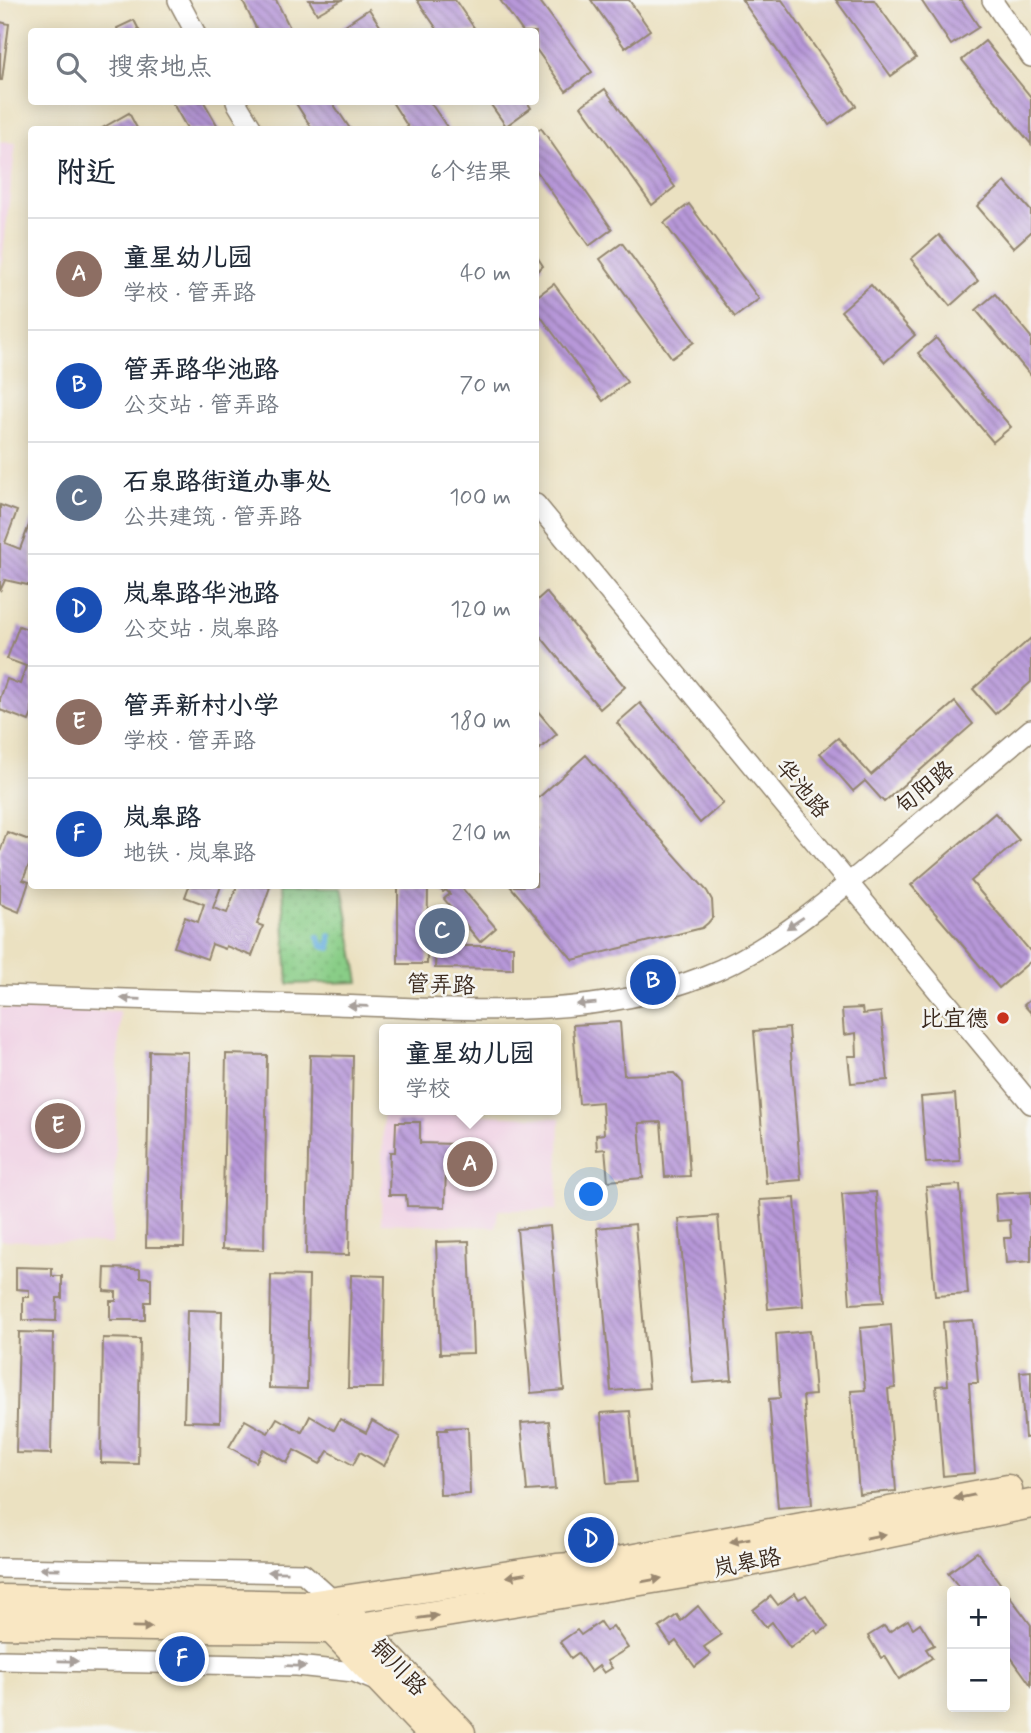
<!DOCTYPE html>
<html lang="zh">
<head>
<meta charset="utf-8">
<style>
	:root { --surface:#fff; --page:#f2f2f3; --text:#1f2937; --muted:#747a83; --line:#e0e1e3; --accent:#c8321e }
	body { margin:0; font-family:Mynerve,"LXGW WenKai TC",sans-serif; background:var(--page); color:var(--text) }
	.controls { position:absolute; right:21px; bottom:21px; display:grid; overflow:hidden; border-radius:7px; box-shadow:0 4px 18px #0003 }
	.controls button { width:63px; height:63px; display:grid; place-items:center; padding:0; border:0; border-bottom:2px solid var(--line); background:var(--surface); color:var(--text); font:35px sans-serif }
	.you { position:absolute; left:592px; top:1195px; width:24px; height:24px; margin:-18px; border:5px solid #fff; border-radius:50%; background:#1a73e8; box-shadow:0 0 0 10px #1a73e833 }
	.badge { display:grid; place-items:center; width:46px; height:46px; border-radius:50%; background:var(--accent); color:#fff; font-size:23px; font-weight:700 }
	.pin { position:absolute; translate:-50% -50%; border:4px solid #fff; box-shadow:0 2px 7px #0006 }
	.popup { position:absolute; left:379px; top:1024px; width:182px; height:91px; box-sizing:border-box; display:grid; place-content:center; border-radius:7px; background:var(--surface); filter:drop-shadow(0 2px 5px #0005); font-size:23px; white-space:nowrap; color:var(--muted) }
	.popup b { font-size:26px; color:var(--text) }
	.popup::after { content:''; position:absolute; left:50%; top:100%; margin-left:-14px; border:14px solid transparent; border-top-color:var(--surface) }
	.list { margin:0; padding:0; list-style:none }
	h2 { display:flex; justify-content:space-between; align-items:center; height:91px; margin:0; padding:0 28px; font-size:30px }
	h2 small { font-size:23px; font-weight:400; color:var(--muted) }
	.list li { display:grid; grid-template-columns:46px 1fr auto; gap:21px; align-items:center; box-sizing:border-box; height:112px; padding:0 28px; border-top:2px solid var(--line) }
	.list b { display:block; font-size:26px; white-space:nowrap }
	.list p { margin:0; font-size:23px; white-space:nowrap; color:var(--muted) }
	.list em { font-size:23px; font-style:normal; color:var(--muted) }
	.icon { flex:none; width:38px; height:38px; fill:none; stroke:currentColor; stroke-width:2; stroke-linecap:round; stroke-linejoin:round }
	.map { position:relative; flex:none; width:1031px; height:1733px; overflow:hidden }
	.search { position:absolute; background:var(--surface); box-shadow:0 4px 18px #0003; left:28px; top:28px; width:511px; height:77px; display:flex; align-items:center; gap:18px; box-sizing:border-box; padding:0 24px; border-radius:7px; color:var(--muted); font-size:26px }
	.panel { position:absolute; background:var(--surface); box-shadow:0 4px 18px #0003; left:28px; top:126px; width:511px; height:763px; border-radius:7px }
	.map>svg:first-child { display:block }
	.built { fill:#f0d0e4 }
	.garden { fill:url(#garden-dots); stroke:#627c52; stroke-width:2 }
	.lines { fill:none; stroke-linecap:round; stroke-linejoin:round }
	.stream { stroke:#6ab0e0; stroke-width:6 }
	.building { fill:url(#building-back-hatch) }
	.minor-casing { stroke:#938670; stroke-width:22 }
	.secondary-casing { stroke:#938670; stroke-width:31 }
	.minor { stroke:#fff; stroke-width:19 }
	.secondary { stroke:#f9e7c3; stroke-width:28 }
	.oneway { fill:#a79f9a }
	.oneway2 { fill:#9a8870 }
	.poi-dot { fill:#c8321e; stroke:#f6f6f2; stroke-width:2.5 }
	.labels { text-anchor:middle; stroke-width:5; stroke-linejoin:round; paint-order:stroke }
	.street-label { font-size:23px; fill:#3b2a1e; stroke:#f6f6f2 }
	.poi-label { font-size:23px; fill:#3b2a1e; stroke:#f6f6f2; text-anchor:end }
</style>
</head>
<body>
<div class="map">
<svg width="1031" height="1733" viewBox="0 0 1031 1733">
	<defs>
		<pattern id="garden-dots" width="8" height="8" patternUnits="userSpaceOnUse" patternTransform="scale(1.75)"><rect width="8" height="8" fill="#89cd87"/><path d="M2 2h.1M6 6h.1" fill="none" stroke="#77b074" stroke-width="1.8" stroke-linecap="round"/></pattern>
		<pattern id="building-back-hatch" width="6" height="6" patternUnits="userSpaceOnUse" patternTransform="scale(1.75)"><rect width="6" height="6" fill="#b798d9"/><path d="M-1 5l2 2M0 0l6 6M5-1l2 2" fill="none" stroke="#967caf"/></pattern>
	</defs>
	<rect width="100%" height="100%" fill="#f6f6f2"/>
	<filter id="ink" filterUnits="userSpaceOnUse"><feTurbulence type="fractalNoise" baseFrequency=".0143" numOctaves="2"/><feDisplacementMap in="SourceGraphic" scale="14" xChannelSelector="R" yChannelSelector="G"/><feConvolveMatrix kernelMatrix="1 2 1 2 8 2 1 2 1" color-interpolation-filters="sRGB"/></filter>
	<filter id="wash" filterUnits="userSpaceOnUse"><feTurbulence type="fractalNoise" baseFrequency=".00686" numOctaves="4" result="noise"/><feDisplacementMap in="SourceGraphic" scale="28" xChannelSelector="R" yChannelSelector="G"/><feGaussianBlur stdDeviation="1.57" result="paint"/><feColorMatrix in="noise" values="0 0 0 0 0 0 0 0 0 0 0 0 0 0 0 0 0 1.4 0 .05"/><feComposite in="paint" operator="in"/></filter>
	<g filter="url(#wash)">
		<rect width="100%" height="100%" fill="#ebe1c1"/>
		<g class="built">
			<polygon points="0,142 16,143 0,278"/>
			<polygon points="0,1008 120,1012 112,1244 0,1240"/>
			<polygon points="383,1111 560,1118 557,1210 498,1210 496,1227 381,1223"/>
		</g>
		<polygon class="garden" points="282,886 342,886 359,982 288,984"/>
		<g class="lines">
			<polyline class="stream" points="318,937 322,945 330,948 330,936"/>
		</g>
		<g id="blocks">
			<g class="building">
				<polygon points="242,0 276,0 292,32 258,32"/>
				<polygon points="309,0 342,0 317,14"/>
				<polygon points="417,0 455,0 477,32 439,32"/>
				<polygon points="500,0 539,0 592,72 566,91 536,49 536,32 523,32"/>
				<polygon points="591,0 629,0 650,30 625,48"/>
				<polygon points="742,0 782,0 856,106 829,125"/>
				<polygon points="836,0 874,0 916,58 891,76"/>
				<polygon points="921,0 961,0 979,27 951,45"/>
				<polygon points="369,9 384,32 345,32 342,27"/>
				<polygon points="134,20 140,32 118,32 117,28"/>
				<polygon points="0,22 9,24 2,80 0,80"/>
				<polygon points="985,41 1031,97 1031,144 962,60"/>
				<polygon points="605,89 675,187 652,205 581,106"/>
				<polygon points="172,102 204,102 220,130 188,130"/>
				<polygon points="295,102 332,102 351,130 313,130"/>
				<polygon points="392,102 430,102 449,130 410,130"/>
				<polygon points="489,102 527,102 531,108 506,126"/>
				<polygon points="129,113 138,130 99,130"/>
				<polygon points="541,128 612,229 589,246 536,170 536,132"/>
				<polygon points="1005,182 1031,211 1031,232 1013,248 977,206"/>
				<polygon points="689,204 759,299 735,317 664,223"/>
				<polygon points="939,235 978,281 950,306 911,259"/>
				<polygon points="622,243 694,342 672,358 600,259"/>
				<polygon points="536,255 543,266 536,272"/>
				<polygon points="554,284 627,382 603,401 536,310 536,297"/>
				<polygon points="871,285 915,335 885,362 841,311"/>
				<polygon points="995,294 1031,337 1031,376 976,310"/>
				<polygon points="936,338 1011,427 993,442 918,353"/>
				<polygon points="0,505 17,511 5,543 20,549 32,517 32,586 5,580 0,591"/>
				<polygon points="546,592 625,687 600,709 536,631 536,601"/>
				<polygon points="19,626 32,631 32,714 29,721 0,710 0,699 7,679 20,684 26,666 7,659"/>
				<polygon points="1031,638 1031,682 995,714 973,689"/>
				<polygon points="955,702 973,724 884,802 865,781 853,791 820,753 838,738 871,775"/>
				<polygon points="640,703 723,803 700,823 617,723"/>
				<polygon points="536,709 557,734 536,752"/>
				<polygon points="586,755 707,891 712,900 713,917 708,923 702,928 573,960 510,886 536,886 536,830 538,828 536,825 536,800"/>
				<polygon points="995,813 1019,840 971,881 1031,952 1031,961 999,988 911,885"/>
				<polygon points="7,832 32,841 32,857 23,880 29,882 19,912 0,904 0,852"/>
				<polygon points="189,886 221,886 213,908 227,913 237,886 270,887 257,924 263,926 252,956 226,946 225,949 212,944 207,959 174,947 185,917 198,922 204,904 185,897"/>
				<polygon points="398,886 428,886 427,964 398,964"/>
				<polygon points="437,886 463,886 461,887 496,928 480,942 444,899 450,894 446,890 443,892"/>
				<polygon points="436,946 513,946 513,969 435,968"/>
				<polygon points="1031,999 1031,1013 1024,1005"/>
				<polygon points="862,1008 863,1014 881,1012 888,1080 851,1083 848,1056 857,1056 856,1033 844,1035 842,1009"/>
				<polygon points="620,1022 624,1075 674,1073 683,1083 690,1176 665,1177 661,1122 639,1123 643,1178 608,1181 605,1149 597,1150 596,1135 604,1134 602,1102 579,1104 573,1025"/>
				<polygon points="789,1028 801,1180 766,1183 754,1031"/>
				<polygon points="149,1051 188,1052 184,1247 146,1247"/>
				<polygon points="226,1054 267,1055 264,1250 222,1249"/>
				<polygon points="310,1055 353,1056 349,1255 306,1254"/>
				<polygon points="955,1094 960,1161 926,1163 921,1097"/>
				<polygon points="396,1122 420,1122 420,1143 454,1144 454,1162 446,1161 445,1207 407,1206 406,1195 389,1195 390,1152 395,1152"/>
				<polygon points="960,1185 968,1294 935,1296 926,1187"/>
				<polygon points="876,1192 884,1302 850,1304 842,1194"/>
				<polygon points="1031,1192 1031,1261 1006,1263 1004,1238 1011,1238 1010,1220 997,1221 995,1194"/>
				<polygon points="795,1198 803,1306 768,1309 760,1200"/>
				<polygon points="718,1216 732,1380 693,1383 679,1219"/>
				<polygon points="635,1224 649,1388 611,1391 597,1228"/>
				<polygon points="550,1226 564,1390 531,1393 517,1229"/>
				<polygon points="469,1241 473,1353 440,1354 436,1242"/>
				<polygon points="16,1267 52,1268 52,1276 62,1276 62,1298 57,1298 56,1321 23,1320 23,1297 29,1297 29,1290 16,1289"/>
				<polygon points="105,1268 140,1269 140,1277 151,1278 151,1302 145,1302 145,1320 110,1320 110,1301 116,1301 116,1292 104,1291"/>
				<polygon points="271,1275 309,1276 307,1389 269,1388"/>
				<polygon points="351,1275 385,1276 383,1388 348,1388"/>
				<polygon points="187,1310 222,1311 220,1422 184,1421"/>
				<polygon points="973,1320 978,1383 969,1383 975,1473 943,1476 936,1386 948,1385 943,1322"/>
				<polygon points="891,1325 895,1388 888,1389 896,1491 859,1494 851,1391 865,1390 860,1328"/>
				<polygon points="810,1331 815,1395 803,1396 812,1505 778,1508 769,1399 780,1398 776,1334"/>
				<polygon points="19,1332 53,1333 51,1454 16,1453"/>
				<polygon points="103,1338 140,1339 138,1464 101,1463"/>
				<polygon points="1031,1371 1031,1437 1025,1438 1020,1372"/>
				<polygon points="630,1411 636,1482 607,1484 601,1413"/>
				<polygon points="310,1416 334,1430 340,1419 366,1433 372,1421 400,1437 384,1466 360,1452 353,1465 328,1451 320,1464 294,1450 287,1463 263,1449 256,1462 229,1447 245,1420 268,1433 277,1418 302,1432"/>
				<polygon points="549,1421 555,1489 527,1491 521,1423"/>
				<polygon points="468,1427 470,1494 440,1495 438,1430 447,1430 446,1428"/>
				<polygon points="977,1552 1031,1625 1031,1685 1005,1649 1005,1591 962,1591 948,1573"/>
				<polygon points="795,1593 799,1599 806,1595 828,1627 818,1634 815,1630 790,1648 772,1622 766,1627 753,1610 771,1596 778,1605"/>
				<polygon points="698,1606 721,1635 704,1647 710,1655 695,1667 676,1641 671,1645 659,1628 677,1615 681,1621"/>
				<polygon points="908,1620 913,1628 920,1623 934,1645 926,1649 932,1658 899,1679 885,1656 881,1658 868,1636 884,1626 889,1632"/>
				<polygon points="600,1622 606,1631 613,1626 628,1648 607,1661 612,1668 604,1673 599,1666 591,1672 578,1653 571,1658 560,1642 577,1630 581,1635"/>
			</g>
		</g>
	</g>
	<g filter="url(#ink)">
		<use href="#blocks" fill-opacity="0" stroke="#938670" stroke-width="2"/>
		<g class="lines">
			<g class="minor-casing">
				<g id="minor">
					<polyline points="178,0 195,32"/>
					<polyline points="992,0 1031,57"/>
					<polyline points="236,102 253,130"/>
					<polyline points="536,504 1031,1104"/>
					<path d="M0 995C112 999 225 1002 337 1005 459 1009 588 1022 704 976 772 950 835 895 889 849 936 809 984 769 1031 729"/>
					<polyline points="0,1568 303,1573 335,1602"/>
					<polyline points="0,1660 297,1666 354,1672 378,1682"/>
				</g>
			</g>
			<g class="secondary-casing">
				<g id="secondary">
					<polyline points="0,1599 309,1605 557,1568 597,1565 1008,1489"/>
					<polyline points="352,1619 461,1733"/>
					<polyline points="323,1620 431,1733"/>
					<polyline points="0,1624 205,1628 332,1629 360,1627 726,1567 1031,1504"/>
				</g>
			</g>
			<use href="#minor" class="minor"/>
			<use href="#secondary" class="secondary"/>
		</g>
		<defs><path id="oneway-solid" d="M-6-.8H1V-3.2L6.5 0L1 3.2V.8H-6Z" transform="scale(1.75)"/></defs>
		<g class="oneway">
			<use href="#oneway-solid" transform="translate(795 923) rotate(146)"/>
			<use href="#oneway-solid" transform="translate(131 999) rotate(-178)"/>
			<use href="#oneway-solid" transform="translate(586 1004) rotate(175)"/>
			<use href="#oneway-solid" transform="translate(358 1006) rotate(-178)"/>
			<use href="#oneway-solid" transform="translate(50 1569) rotate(-179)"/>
			<use href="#oneway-solid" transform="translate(278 1572) rotate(-179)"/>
			<use href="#oneway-solid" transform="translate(68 1661) rotate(1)"/>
			<use href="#oneway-solid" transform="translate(296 1666) rotate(2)"/>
		</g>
		<g class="oneway2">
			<use href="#oneway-solid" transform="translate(964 1497) rotate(169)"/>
			<use href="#oneway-solid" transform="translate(876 1536) rotate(-12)"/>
			<use href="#oneway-solid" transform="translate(740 1540) rotate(170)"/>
			<use href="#oneway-solid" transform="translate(516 1575) rotate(171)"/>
			<use href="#oneway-solid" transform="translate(652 1580) rotate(-10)"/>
			<use href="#oneway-solid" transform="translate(428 1617) rotate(-8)"/>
			<use href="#oneway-solid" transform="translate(142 1627) rotate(1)"/>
		</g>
	</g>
	<circle class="poi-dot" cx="1003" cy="1018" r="7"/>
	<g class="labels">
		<g class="street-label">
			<text transform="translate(924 787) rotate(-40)" y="8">旬阳路</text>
			<text transform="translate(803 788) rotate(50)" y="8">华池路</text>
			<text transform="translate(441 984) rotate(2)" y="8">管弄路</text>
			<text transform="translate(747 1562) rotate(-11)" y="8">岚皋路</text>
			<text transform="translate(399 1667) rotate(46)" y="8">铜川路</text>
		</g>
		<g class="poi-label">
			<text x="989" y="1026">比宜德</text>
		</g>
	</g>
</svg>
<div class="controls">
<button>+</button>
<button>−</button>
</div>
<div class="you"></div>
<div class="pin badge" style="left:470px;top:1164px;background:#8d6e63">A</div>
<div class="popup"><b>童星幼儿园</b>学校</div>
<div class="pin badge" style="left:653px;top:982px;background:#1a4fb4">B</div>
<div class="pin badge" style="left:442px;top:931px;background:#5c6f8a">C</div>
<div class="pin badge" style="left:591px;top:1540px;background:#1a4fb4">D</div>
<div class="pin badge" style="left:58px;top:1126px;background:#8d6e63">E</div>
<div class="pin badge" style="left:182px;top:1659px;background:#1a4fb4">F</div>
<div class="search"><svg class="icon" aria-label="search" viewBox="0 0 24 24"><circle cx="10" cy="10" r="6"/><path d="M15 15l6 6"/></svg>搜索地点</div>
<section class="panel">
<h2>附近<small>6个结果</small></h2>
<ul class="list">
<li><span class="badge" style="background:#8d6e63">A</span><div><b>童星幼儿园</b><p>学校 · 管弄路</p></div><em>40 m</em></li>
<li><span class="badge" style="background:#1a4fb4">B</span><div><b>管弄路华池路</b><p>公交站 · 管弄路</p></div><em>70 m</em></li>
<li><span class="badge" style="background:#5c6f8a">C</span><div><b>石泉路街道办事处</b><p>公共建筑 · 管弄路</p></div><em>100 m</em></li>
<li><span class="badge" style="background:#1a4fb4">D</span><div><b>岚皋路华池路</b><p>公交站 · 岚皋路</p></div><em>120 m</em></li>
<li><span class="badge" style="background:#8d6e63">E</span><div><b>管弄新村小学</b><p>学校 · 管弄路</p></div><em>180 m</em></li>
<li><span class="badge" style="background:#1a4fb4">F</span><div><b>岚皋路</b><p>地铁 · 岚皋路</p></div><em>210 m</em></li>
</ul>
</section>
</div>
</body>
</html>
